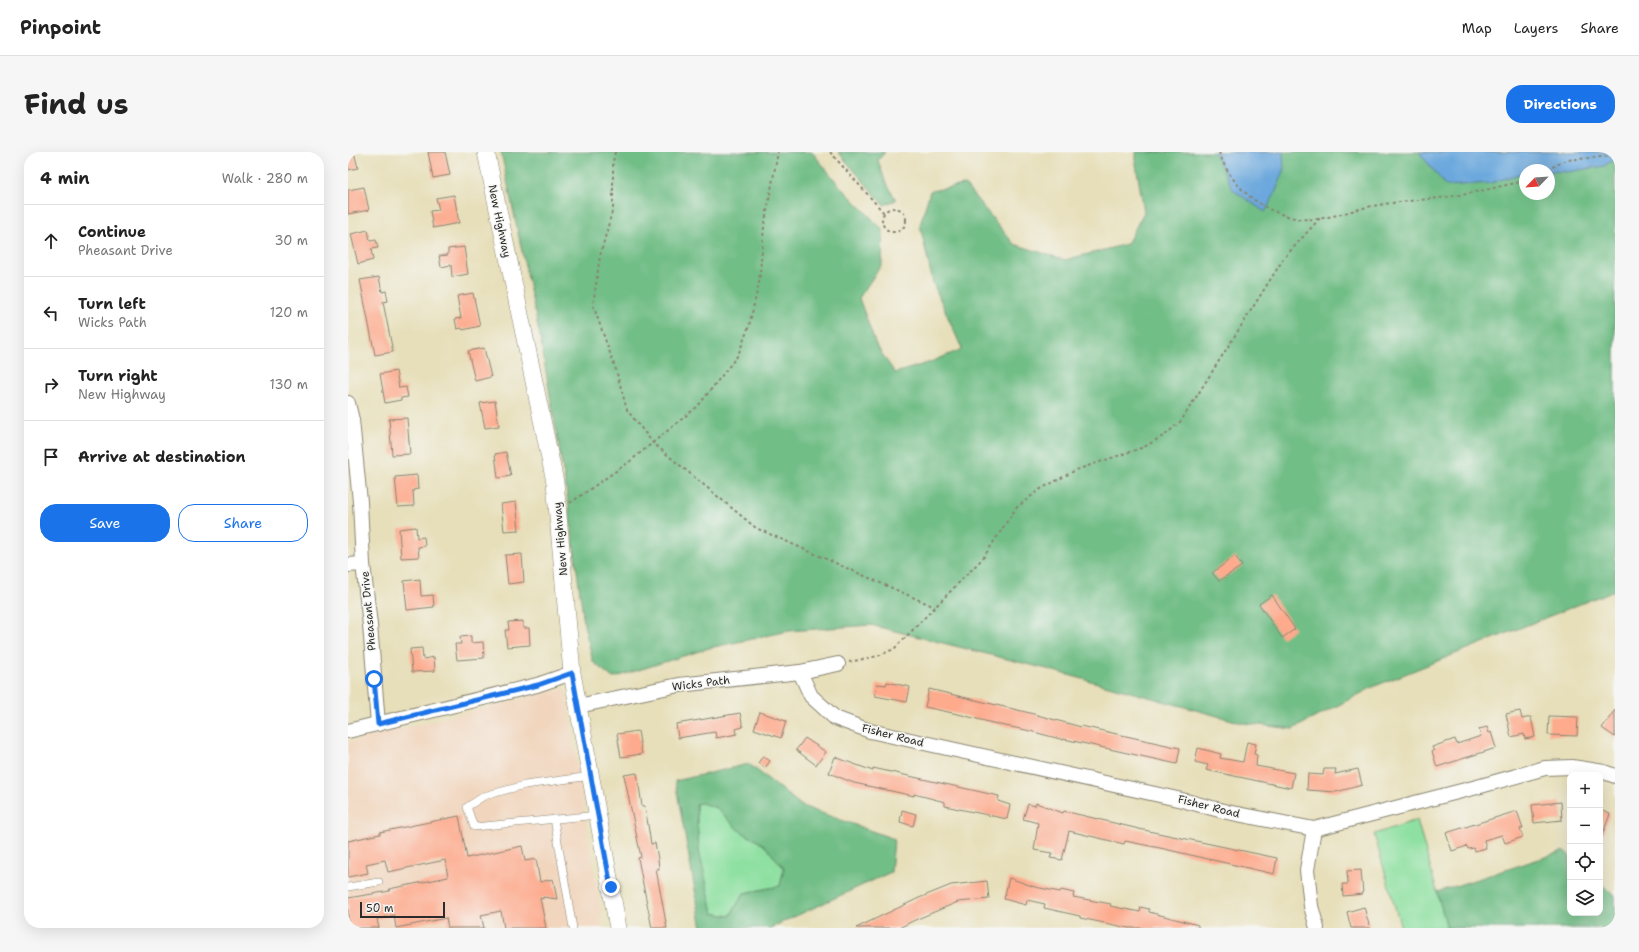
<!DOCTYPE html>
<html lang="en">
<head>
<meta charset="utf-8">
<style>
	:root { --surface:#fff; --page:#f6f6f6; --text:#222; --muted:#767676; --line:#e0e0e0; --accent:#1a73e8 }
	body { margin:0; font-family:"Shantell Sans",sans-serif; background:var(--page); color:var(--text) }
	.controls { position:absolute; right:12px; bottom:12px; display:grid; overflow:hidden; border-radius:8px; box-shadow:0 4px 16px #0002 }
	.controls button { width:36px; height:36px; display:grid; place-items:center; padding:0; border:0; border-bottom:1px solid var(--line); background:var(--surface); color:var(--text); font:20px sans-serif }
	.compass { position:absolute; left:1171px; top:12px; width:36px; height:36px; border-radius:50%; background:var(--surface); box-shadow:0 4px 16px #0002; rotate:245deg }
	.scale { position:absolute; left:12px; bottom:10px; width:85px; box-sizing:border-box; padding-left:4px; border:2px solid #2b2b2b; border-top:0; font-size:11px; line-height:14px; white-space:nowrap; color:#2b2b2b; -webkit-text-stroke:3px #f6f6f2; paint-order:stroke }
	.stop { position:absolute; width:12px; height:12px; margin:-9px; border:3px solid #1a73e8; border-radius:50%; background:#fff }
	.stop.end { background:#1a73e8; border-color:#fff; box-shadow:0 1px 4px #0008 }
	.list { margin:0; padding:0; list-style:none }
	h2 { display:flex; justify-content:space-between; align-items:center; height:52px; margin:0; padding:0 16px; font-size:17px }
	h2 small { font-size:13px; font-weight:400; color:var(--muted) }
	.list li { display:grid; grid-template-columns:26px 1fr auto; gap:12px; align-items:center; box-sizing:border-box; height:72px; padding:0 16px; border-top:1px solid var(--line) }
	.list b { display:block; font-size:15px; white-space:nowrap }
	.list p { margin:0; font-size:13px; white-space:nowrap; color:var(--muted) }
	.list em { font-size:13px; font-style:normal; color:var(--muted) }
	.actions { display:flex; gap:8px; padding:12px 16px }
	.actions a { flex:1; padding:9px 0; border:1px solid var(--accent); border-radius:16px; text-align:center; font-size:14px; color:var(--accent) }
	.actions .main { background:var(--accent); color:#fff }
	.icon { flex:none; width:22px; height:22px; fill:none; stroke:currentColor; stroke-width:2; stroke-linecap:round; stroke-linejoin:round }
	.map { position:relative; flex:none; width:1267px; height:776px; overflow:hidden; border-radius:16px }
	header { display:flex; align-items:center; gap:24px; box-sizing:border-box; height:56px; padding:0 20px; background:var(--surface); border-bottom:1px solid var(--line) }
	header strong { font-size:19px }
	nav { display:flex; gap:22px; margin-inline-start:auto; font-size:14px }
	.intro { display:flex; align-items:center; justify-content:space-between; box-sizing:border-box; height:96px; padding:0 24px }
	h1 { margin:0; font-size:28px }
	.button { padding:10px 18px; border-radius:16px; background:var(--accent); color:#fff; font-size:14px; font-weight:700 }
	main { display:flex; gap:24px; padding:0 24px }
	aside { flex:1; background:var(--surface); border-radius:16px; box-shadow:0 4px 16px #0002 }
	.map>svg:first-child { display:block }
	.built { fill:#f1d5bd }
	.green { fill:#8ee0a1; stroke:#5c8666 }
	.forest { fill:#72be87; stroke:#4e7459; fill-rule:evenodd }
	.water { fill:#6ca8dd; stroke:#4c6a84 }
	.building { fill:#fdaa8d }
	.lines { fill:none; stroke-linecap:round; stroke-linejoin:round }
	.service-casing { stroke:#898572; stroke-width:8 }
	.minor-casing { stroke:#898572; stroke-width:16 }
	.tertiary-casing { stroke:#898572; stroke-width:18 }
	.path { stroke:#898572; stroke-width:2; stroke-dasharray:3 3; stroke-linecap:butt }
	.service { stroke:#fff; stroke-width:7 }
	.minor { stroke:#fff; stroke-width:14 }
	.tertiary { stroke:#fff; stroke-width:17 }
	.route { stroke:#1a73e8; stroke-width:5 }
	.labels { text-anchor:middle; stroke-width:3; stroke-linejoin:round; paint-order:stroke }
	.street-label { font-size:11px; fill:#2b2b2b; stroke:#f6f6f2 }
</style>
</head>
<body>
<header>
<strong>Pinpoint</strong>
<nav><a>Map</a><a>Layers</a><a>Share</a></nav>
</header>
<div class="intro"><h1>Find us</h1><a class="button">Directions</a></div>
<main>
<aside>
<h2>4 min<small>Walk · 280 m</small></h2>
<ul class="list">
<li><svg class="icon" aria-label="ahead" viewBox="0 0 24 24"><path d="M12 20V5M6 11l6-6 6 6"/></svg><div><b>Continue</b><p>Pheasant Drive</p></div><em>30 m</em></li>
<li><svg class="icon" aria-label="left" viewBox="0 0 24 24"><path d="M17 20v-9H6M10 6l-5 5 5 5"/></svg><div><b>Turn left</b><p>Wicks Path</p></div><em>120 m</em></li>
<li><svg class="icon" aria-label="right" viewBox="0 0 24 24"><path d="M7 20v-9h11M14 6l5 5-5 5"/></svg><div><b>Turn right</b><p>New Highway</p></div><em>130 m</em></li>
<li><svg class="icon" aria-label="arrive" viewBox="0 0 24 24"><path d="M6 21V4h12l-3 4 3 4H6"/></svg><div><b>Arrive at destination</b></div></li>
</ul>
<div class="actions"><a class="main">Save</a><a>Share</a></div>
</aside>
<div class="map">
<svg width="1267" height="776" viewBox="0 0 1267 776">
	<rect width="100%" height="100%" fill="#f6f6f2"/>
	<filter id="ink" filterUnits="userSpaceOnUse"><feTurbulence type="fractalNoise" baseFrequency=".025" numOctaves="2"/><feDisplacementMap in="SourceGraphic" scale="8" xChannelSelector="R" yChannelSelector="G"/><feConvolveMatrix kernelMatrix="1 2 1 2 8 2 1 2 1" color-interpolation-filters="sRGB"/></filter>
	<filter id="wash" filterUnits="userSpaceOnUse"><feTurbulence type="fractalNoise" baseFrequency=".012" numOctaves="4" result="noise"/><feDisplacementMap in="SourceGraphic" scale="16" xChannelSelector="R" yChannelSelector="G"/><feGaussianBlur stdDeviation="0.9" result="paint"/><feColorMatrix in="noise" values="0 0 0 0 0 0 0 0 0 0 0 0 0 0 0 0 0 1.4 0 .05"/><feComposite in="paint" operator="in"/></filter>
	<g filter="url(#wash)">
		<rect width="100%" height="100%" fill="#e7dfba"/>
		<polygon class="built" points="217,536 255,776 0,776 0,590"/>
		<g class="green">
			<polygon points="353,651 369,656 389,677 416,693 436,716 432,734 396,741 382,764 365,761 351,698 348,652"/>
			<polygon points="1069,668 1099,776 1053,776 1026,682"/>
		</g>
		<g class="forest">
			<path d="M153 0H464L491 33 535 78 534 112 511 146 528 193 547 221 583 210 614 197 585 131 572 73 582 39 617 33 666 92 717 108 779 92 796 60 788 12V0H1267V438L1027 534 945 577 895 571 695 516 523 473 441 479 361 496 265 526 245 510 236 472 219 342 192 185ZM1177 18H1201V42H1177Z"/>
			<polygon points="490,0 537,0 530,8 537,29 548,48 536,53"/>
			<path d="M401 612 454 654 546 687 543 720 422 776H354L327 629ZM353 651 369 656 389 677 416 693 436 716 432 734 396 741 382 764 365 761 351 698 348 652Z"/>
			<polygon points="1216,699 1222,704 1222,761 1252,761 1252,731 1267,744 1267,776 1099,776 1089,740"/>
		</g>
		<g class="water">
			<polygon points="866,0 935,0 936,19 927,41 917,60 885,38"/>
			<polygon points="1071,0 1267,0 1267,7 1256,14 1219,20 1177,18 1177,20 1143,31 1098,34"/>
		</g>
		<g id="blocks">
			<g class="building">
				<polygon points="0,0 6,0 10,16 0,18"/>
				<polygon points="80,0 97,0 102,23 85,26"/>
				<polygon points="16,35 21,58 0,62 0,38"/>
				<polygon points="106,43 111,71 85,76 82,59 91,58 88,46"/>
				<polygon points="20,78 22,89 28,88 30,96 23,97 25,108 10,112 3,82"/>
				<polygon points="116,95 120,122 104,125 103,113 93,115 91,104 100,103 100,97"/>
				<polygon points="31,125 34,140 38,139 40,149 35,150 45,200 27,203 12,128"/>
				<polygon points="125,141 132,174 115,178 114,176 109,177 107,167 113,166 109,144"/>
				<polygon points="136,196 143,225 127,229 120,199"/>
				<polygon points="48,219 51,236 58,235 60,245 53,246 53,248 37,251 32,222"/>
				<polygon points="147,249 151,274 137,276 132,251"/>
				<polygon points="59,266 62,302 44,303 41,267"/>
				<polygon points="158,300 163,324 150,326 147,302"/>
				<polygon points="69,323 70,337 65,338 66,354 50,355 47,325"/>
				<polygon points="168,350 171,378 156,379 153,352"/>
				<polygon points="68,375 69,386 76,385 77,394 70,395 71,405 53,406 51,377"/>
				<polygon points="174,402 176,430 160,432 157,403"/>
				<polygon points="887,404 894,414 871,429 864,421"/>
				<polygon points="72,427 73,444 85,443 86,455 59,458 56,429"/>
				<polygon points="924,443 947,477 934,486 911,452"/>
				<polygon points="175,469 175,476 181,476 182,493 159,495 157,478 161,478 160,470"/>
				<polygon points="123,484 123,491 135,490 136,506 109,508 107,492 113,492 112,485"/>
				<polygon points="74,496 75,507 86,505 87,519 64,520 62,497"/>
				<polygon points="539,530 562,535 559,550 527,544 529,532 538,533"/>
				<polygon points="581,537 682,561 733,575 733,574 832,596 829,612 716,587 716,588 678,578 652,573 614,563 577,555"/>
				<polygon points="1267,558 1267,585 1254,576"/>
				<polygon points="1172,559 1174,567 1183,565 1187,585 1177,587 1176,582 1163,585 1158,562"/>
				<polygon points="412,560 438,569 433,586 406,577"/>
				<polygon points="392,561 395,575 388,577 389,582 368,586 367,580 330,586 328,572"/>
				<polygon points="1201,564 1230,565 1229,584 1200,583"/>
				<polygon points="1139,575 1141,581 1143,580 1148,596 1089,615 1084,599 1086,599 1084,595 1107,587 1109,592 1133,584 1131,577"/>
				<polygon points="290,579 294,602 273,605 269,582"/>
				<polygon points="457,586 478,600 468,613 448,598"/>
				<polygon points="899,590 908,592 906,602 909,603 908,614 946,621 943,636 858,618 860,613 847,610 850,596 873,602 872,606 895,610"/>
				<polygon points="415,604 422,609 417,616 410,611"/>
				<polygon points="487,605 525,619 525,616 651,644 650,649 662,653 659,667 597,654 597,650 566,642 566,644 506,631 481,621"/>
				<polygon points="976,617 988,617 987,622 1010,617 1014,633 988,640 959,638 960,622 975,623"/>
				<polygon points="289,621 294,654 297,654 303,692 307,691 310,707 311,717 308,717 319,776 304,776 294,727 290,706 293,705 276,623"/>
				<polygon points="1213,650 1214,668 1186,671 1184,653"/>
				<polygon points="688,651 715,661 716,659 791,677 929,706 926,722 812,696 777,689 776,692 721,679 714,708 702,706 704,701 686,698 690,671 675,667 680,652 687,654"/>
				<polygon points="554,658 568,662 565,674 552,670"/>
				<polygon points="1252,658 1262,662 1253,687 1252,686"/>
				<polygon points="1169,659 1175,676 1172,677 1175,685 1157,691 1154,683 1136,688 1138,696 1127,699 1126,696 1120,697 1119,694 1104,699 1098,681"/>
				<polygon points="111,664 119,706 174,694 177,709 188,707 192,730 205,727 209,747 195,745 195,747 192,746 198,776 156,776 153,759 133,763 136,776 100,776 98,766 48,776 46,763 29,767 31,776 0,776 0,746 42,739 41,737 100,725 97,708 40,720 37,708 18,712 20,721 0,725 0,689 32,682 32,680"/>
				<polygon points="1013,718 1015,742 995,744 994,732 1000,732 999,719"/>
				<polygon points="661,726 687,735 712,740 713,738 726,741 725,745 763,752 762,754 792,760 793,755 801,757 801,760 850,773 850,776 781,776 732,766 732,764 696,756 697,752 679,748 678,753 656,747"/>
				<polygon points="639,729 641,747 610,750 567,768 551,776 508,776 571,746 603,733"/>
				<polygon points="1016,755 1022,776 1003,776 999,760"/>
			</g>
		</g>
	</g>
	<g filter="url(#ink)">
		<use href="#blocks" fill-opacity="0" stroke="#898572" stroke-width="1"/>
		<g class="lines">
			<g class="service-casing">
				<g id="service">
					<polyline points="243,624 177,633 136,644 119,655 126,675 250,663"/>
					<polyline points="206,667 225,776"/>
					<polyline points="0,735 31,730"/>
				</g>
			</g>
			<g class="minor-casing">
				<g id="minor">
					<polyline points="0,251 4,268 12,350 15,412 22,473 30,572"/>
					<polyline points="0,413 15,412"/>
					<polyline points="452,520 463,544 487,566 522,579 834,648 879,660 966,677 1129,635 1197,616 1224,615 1256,620 1267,624"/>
					<polyline points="230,554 331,533 452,520 490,512"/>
					<polyline points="0,579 189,533 224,521"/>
					<polyline points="966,677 959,718 963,754 969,776"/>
				</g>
			</g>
			<g class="tertiary-casing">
				<polyline id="tertiary" points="138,0 207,330 224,521 270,776"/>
			</g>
			<g class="path">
				<polyline points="267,0 265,10 265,56 252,104 245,153 268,218 279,258 305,291 408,376 587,455"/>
				<polyline points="482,0 536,61"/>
				<path d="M871 0C881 31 908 55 939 64 967 74 997 59 1025 54 1055 48 1087 48 1118 42 1138 38 1157 33 1177 29"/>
				<polyline points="1199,18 1218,8 1267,4"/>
				<circle cx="546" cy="68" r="12"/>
				<polyline points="222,351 281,310 350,254 390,203 401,174 411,131 416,75 430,0"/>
				<polyline points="501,510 530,504 546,497 635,406 668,356 691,338 728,318 796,295 817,283 833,269 936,106 972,66"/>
			</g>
			<use href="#service" class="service"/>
			<use href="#minor" class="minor"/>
			<use href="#tertiary" class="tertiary"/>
		</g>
	</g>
	<g class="lines" filter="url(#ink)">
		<polyline class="route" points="26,527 30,572 190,533 224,521 263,735"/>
	</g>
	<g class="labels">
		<g class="street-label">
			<text transform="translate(152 69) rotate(78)" y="4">New Highway</text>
			<text transform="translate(212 387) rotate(-95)" y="4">New Highway</text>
			<text transform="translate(20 459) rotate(-95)" y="4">Pheasant Drive</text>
			<text transform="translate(353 531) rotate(-7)" y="4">Wicks Path</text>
			<text transform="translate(545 583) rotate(14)" y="4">Fisher Road</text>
			<text transform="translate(861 654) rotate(14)" y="4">Fisher Road</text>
		</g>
	</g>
</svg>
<div class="controls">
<button>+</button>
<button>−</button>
<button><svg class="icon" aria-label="locate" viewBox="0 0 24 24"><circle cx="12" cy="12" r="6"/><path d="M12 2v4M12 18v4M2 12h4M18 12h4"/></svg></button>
<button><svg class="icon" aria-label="layers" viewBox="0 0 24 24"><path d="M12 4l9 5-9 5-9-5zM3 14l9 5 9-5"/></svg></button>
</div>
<svg class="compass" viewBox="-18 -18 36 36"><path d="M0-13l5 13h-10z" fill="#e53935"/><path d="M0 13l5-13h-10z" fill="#767676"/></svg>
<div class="scale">50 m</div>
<div class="stop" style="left:26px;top:527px"></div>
<div class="stop end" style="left:263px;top:735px"></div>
</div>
</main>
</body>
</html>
